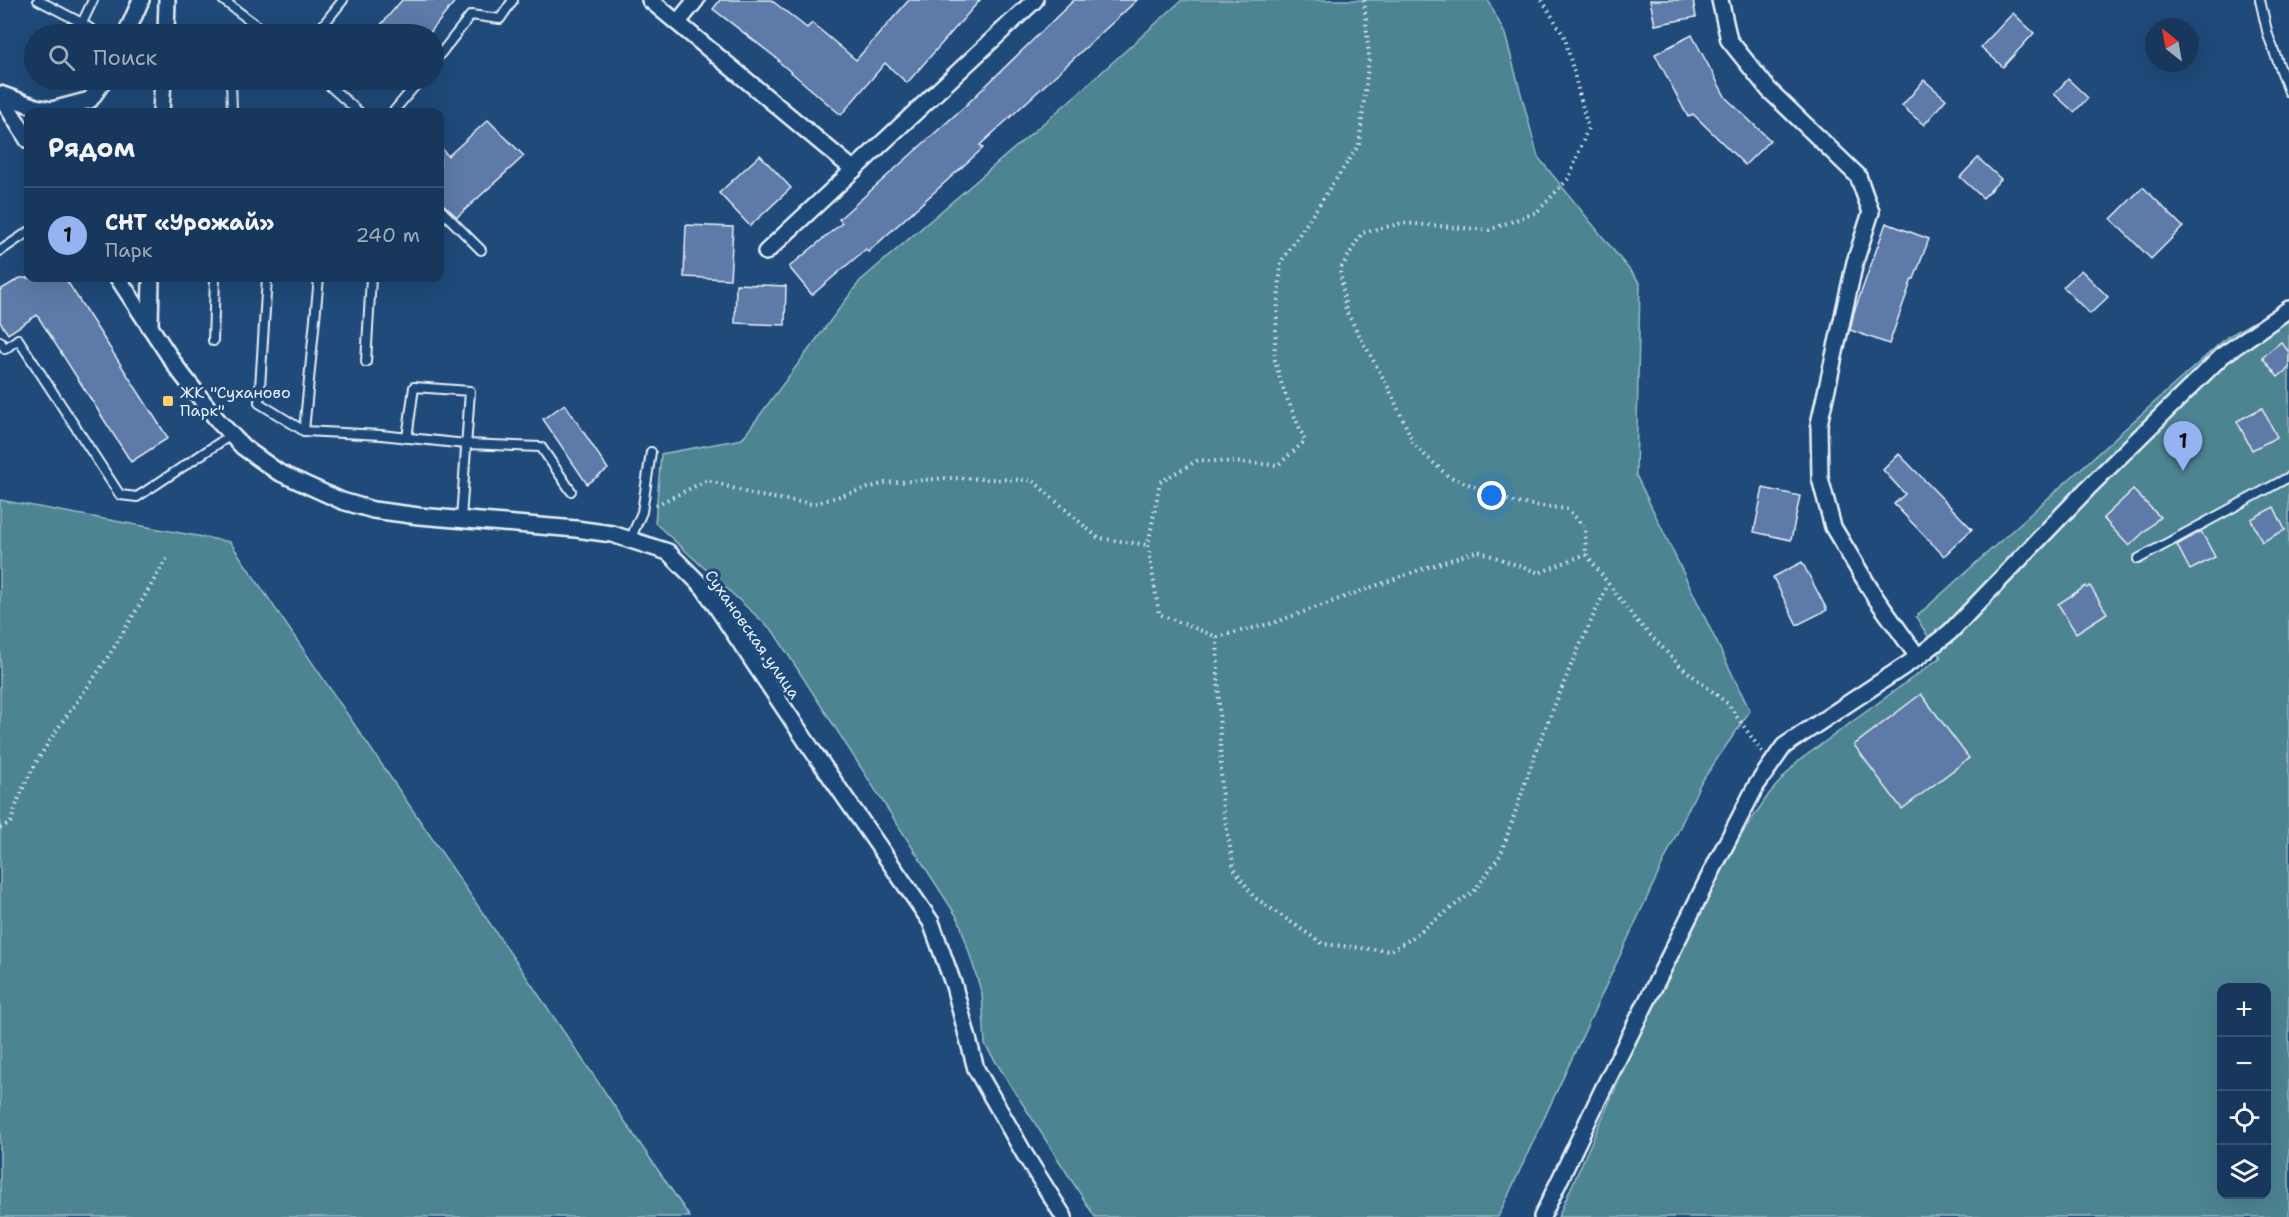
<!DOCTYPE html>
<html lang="ru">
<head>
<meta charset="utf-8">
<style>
	:root { --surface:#17385c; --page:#203f62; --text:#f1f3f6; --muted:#9eacbb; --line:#365272; --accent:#95b2f1 }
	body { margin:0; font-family:"Shantell Sans",sans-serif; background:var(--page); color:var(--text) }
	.controls { position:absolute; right:18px; bottom:18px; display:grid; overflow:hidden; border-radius:12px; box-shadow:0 6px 24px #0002 }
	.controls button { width:54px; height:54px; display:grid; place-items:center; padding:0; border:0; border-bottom:2px solid var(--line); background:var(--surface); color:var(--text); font:30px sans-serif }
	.compass { position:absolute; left:2145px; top:18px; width:54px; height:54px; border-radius:50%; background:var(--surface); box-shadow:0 6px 24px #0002; rotate:329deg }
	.you { position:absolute; left:1492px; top:496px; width:21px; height:21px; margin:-15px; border:4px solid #fff; border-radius:50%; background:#1a73e8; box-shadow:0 0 0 9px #1a73e833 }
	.badge { display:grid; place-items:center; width:39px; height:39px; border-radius:50%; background:var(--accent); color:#111; font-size:20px; font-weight:700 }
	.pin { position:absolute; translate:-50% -50px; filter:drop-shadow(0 2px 3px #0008) }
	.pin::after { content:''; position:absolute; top:32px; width:21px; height:18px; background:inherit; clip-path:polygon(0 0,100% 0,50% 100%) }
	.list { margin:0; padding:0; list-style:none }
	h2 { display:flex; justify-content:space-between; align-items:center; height:78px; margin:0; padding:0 24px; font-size:26px }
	h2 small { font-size:20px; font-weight:400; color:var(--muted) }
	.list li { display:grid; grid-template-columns:39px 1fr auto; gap:18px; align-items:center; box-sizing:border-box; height:96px; padding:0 24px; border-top:2px solid var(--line) }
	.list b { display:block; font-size:22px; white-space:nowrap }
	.list p { margin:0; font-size:20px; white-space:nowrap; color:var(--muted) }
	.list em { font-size:20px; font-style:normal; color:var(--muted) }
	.icon { flex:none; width:33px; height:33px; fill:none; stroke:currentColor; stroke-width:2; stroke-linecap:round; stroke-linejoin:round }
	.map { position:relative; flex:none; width:2289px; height:1217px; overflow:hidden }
	.search { position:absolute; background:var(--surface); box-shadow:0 6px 24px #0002; left:24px; top:24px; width:420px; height:66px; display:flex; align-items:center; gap:15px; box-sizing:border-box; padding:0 21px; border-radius:33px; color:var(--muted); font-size:22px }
	.panel { position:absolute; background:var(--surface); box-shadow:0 6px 24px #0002; left:24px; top:108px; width:420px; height:174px; border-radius:12px }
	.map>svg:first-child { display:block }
	.green { fill:#4e8492; stroke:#9bbac5; stroke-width:1.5; fill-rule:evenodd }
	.building { fill:#5d7aa8; stroke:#e8f1f8; stroke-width:1.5 }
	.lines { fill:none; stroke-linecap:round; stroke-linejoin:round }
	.service-casing { stroke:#e8f1f8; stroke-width:12 }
	.minor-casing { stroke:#e8f1f8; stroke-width:20 }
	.path { stroke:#e8f1f8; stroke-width:4; stroke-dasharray:1.5 4.5; stroke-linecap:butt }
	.service { stroke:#1f4a7a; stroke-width:8 }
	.minor { stroke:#1f4a7a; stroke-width:15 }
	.poi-dot { fill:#ffd166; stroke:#1f4a7a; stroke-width:2 }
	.labels { text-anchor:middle; stroke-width:6; stroke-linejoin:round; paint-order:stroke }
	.poi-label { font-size:16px; fill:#e8f1f8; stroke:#1f4a7a; text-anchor:start }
	.street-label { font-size:16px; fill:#e8f1f8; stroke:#1f4a7a }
</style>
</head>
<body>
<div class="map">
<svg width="2289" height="1217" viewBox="0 0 2289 1217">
	<rect width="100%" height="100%" fill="#1f4a7a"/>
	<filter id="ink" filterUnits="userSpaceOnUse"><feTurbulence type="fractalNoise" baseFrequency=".0167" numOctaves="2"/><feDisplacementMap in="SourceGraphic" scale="12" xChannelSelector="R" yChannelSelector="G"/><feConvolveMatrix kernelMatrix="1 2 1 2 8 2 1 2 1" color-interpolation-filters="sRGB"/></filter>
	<g filter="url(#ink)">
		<g class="green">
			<polygon points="1182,0 1488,0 1505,34 1538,157 1640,283 1636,475 1750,711 1700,784 1498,1217 1095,1217 985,1045 982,994 959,920 773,631 655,523 661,454 742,439 860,281 1075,96"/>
			<path d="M2289 301V1217H1558L1704 890 1769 794 1797 762 1941 657 1916 617 2227 337ZM2222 988H2266V1194H2222Z"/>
			<polygon points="0,500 230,542 690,1217 0,1217"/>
		</g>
		<g class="building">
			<polygon points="402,0 456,0 429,34 373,34"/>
			<polygon points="720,0 771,0 807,28 812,23 856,60 909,0 980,0 907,83 885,63 841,115 778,61 779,60 713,9"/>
			<polygon points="1074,0 1137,0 980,145 983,148 868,252 866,249 812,295 789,267 842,223 839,219 965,106"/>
			<polygon points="1650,0 1693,0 1696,17 1655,25"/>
			<polygon points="2013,13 2034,33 2003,67 1981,47"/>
			<polygon points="1692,35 1726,98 1770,140 1745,165 1693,114 1688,117 1655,54"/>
			<polygon points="2068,79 2088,98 2074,112 2054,94"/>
			<polygon points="1924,80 1946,99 1924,125 1902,106"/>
			<polygon points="488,120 524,156 457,217 444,205 440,203 440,146 448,156"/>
			<polygon points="760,155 791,188 750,226 719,193"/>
			<polygon points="1978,158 2001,179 1983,198 1960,177"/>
			<polygon points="2143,187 2183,227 2151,259 2111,219"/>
			<polygon points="1886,223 1929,239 1914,279 1912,279 1889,344 1850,330 1854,312"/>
			<polygon points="686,225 733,227 730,279 684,277"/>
			<polygon points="2081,270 2108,297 2090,314 2063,287"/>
			<polygon points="20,278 65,278 168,438 131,462 37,315 8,334 0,322 0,290"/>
			<polygon points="736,284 786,286 785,325 735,323"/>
			<polygon points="2281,342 2289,352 2289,368 2278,377 2262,357"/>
			<polygon points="565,404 608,469 587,484 543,419"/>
			<polygon points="2262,408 2277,437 2252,450 2237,421"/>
			<polygon points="1899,454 1972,529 1944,556 1894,504 1905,494 1883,470"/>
			<polygon points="1763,488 1800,496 1791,540 1754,532"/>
			<polygon points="2133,490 2160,517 2129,546 2103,518"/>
			<polygon points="2274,507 2285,530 2262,542 2251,519"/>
			<polygon points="2201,531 2215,557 2190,570 2177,545"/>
			<polygon points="1802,562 1827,610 1797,625 1773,577"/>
			<polygon points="2086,586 2087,588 2090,586 2107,613 2076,633 2058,604"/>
			<polygon points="1921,694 1969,758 1902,809 1854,745"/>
		</g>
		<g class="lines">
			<g class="service-casing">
				<g id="service">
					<polyline points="38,0 82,23 98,34"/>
					<polyline points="223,0 268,34"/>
					<polyline points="2260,0 2268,35 2289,92"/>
					<polyline points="82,23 93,0"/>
					<polyline points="316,34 343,0"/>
					<polyline points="434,62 471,15 500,19 513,0"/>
					<polyline points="323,80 359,112"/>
					<polyline points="229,112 232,111 231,80"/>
					<polyline points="393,112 420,80"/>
					<polyline points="440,209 481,250"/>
					<polyline points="0,251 28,232"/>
					<polyline points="267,278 259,403 304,431 381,435 466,444 541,447 571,491"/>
					<polyline points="0,341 5,349 18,339 120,495 137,497 231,435"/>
					<polyline points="213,341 215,278"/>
					<polyline points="366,362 371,278"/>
					<polyline points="304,431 319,278"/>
					<polyline points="407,438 414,387 470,391 461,519"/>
					<polyline points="630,540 642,512 651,452"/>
					<polyline points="2138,559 2289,477"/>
				</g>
			</g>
			<g class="minor-casing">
				<g id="minor">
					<polyline points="650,0 854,170"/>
					<polyline points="1720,0 1729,40 1769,90 1858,176 1871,212 1855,262 1819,424 1820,478 1833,527 1875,597 1918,657"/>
					<polyline points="678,22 696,0"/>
					<polyline points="126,34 141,0"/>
					<polyline points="166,34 167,0"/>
					<polyline points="0,94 36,107 52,110 90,100 104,80"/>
					<polyline points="0,95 28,140"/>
					<polyline points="161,112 163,80"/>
					<polyline points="766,252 1035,0"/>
					<polyline points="118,278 177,368 219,422 243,447 278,472 342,501 373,510 419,516 576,529 612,534 668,552 704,588 808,744 931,922 954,986 976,1069 1025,1155 1064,1217"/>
					<polyline points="150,327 151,278"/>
					<polyline points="1542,1217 1603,1089 1713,869 1756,786 1784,746 1918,657 1950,632 2087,489 2223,355 2289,309"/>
				</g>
			</g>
			<g class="path">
				<polyline points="1364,0 1369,57 1359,145 1281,262 1274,357 1282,386 1305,441 1278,465 1198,460 1160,482 1148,545 1159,614 1217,637 1273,623 1422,569 1478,551 1539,573 1586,554"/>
				<polyline points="1542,0 1565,38 1588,128 1569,178 1537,212 1489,230 1402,223 1362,233 1340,270 1346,311 1388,387 1415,446 1448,476 1515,503 1568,509 1585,528 1586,554 1635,619 1679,665 1728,704 1762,752"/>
				<polyline points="656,505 708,480 754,495 813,504 885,483 949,478 1032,480 1098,538 1148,545"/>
				<polyline points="1217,637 1222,802 1234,869 1254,897 1323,944 1390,951 1409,940 1475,890 1501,854 1536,751 1572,663 1608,584"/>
				<path d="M0 828 11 822C27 761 72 712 106 660 127 627 147 592 167 558"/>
			</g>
			<use href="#service" class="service"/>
			<use href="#minor" class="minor"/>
		</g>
	</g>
	<rect class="poi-dot" x="162" y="395" width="12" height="12" rx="3"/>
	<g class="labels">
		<g class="poi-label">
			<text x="180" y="398">ЖК "Суханово<tspan x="180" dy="18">Парк"</tspan></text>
		</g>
		<g class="street-label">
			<text transform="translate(753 634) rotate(55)" y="6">Сухановская улица</text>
		</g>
	</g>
</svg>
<div class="controls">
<button>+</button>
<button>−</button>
<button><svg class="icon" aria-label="locate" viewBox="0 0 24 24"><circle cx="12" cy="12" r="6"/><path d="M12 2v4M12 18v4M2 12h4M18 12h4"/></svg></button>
<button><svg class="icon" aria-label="layers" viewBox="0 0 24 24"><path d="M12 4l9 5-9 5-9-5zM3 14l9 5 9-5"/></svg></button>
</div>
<svg class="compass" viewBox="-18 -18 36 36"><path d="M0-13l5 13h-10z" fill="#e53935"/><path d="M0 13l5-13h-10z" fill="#9eacbb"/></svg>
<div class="you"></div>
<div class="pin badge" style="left:2183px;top:471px">1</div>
<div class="search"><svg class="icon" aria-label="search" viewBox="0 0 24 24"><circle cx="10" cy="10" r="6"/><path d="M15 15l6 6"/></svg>Поиск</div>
<section class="panel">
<h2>Рядом<small></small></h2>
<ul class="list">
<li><span class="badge">1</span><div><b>СНТ «Урожай»</b><p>Парк</p></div><em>240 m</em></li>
</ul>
</section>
</div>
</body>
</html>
